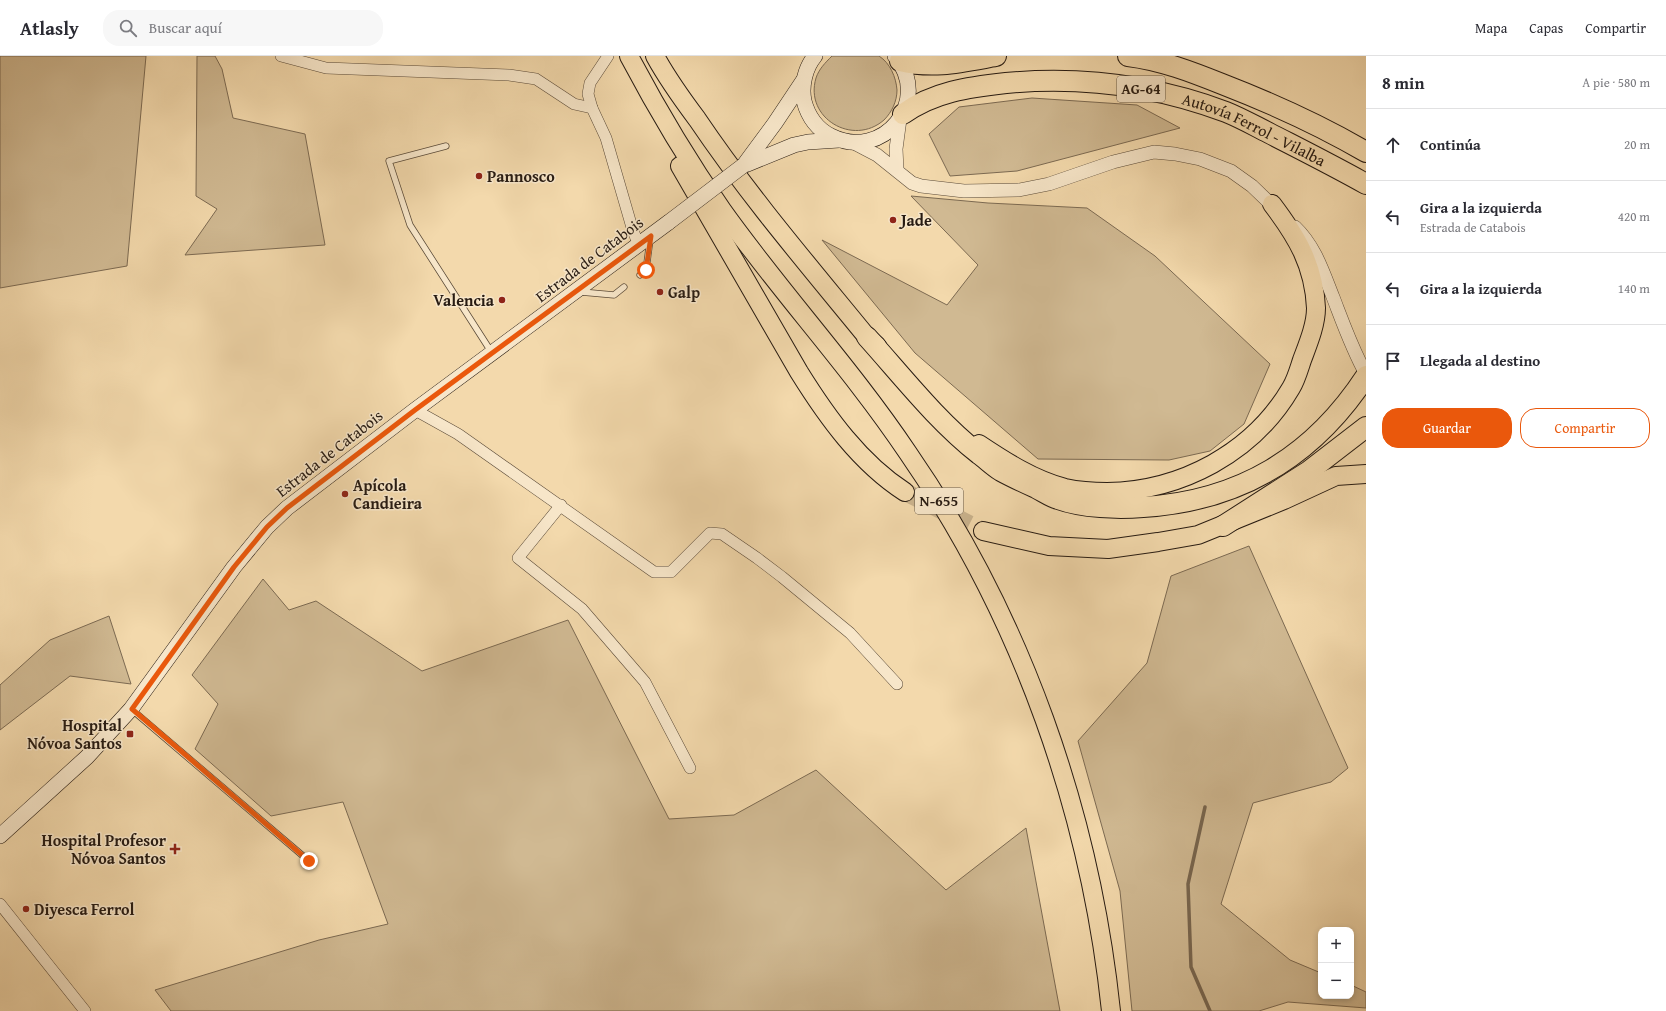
<!DOCTYPE html>
<html lang="es">
<head>
<meta charset="utf-8">
<style>
	:root { --surface:#fff; --page:#f7f7f7; --text:#2b2b33; --muted:#7c7c81; --line:#e1e1e2; --accent:#ea580c }
	body { margin:0; font-family:"Gentium Book Plus",serif; background:var(--page); color:var(--text) }
	.controls { position:absolute; right:12px; bottom:12px; display:grid; overflow:hidden; border-radius:8px; box-shadow:0 2px 6px #0003 }
	.controls button { width:36px; height:36px; display:grid; place-items:center; padding:0; border:0; border-bottom:1px solid var(--line); background:var(--surface); color:var(--text); font:20px sans-serif }
	.stop { position:absolute; width:12px; height:12px; margin:-9px; border:3px solid #ea580c; border-radius:50%; background:#fff }
	.stop.end { background:#ea580c; border-color:#fff; box-shadow:0 1px 4px #0008 }
	.list { margin:0; padding:0; list-style:none }
	h2 { display:flex; justify-content:space-between; align-items:center; height:52px; margin:0; padding:0 16px; font-size:17px }
	h2 small { font-size:13px; font-weight:400; color:var(--muted) }
	.list li { display:grid; grid-template-columns:26px 1fr auto; gap:12px; align-items:center; box-sizing:border-box; height:72px; padding:0 16px; border-top:1px solid var(--line) }
	.list b { display:block; font-size:15px; white-space:nowrap }
	.list p { margin:0; font-size:13px; white-space:nowrap; color:var(--muted) }
	.list em { font-size:13px; font-style:normal; color:var(--muted) }
	.actions { display:flex; gap:8px; padding:12px 16px }
	.actions a { flex:1; padding:9px 0; border:1px solid var(--accent); border-radius:16px; text-align:center; font-size:14px; color:var(--accent) }
	.actions .main { background:var(--accent); color:#fff }
	.icon { flex:none; width:22px; height:22px; fill:none; stroke:currentColor; stroke-width:2; stroke-linecap:round; stroke-linejoin:round }
	.map { position:relative; flex:none; width:1366px; height:955px; overflow:hidden }
	header { display:flex; align-items:center; gap:24px; box-sizing:border-box; height:56px; padding:0 20px; background:var(--surface); border-bottom:1px solid var(--line) }
	header strong { font-size:19px }
	nav { display:flex; gap:22px; margin-inline-start:auto; font-size:14px }
	.search { width:280px; height:36px; background:var(--page); display:flex; align-items:center; gap:10px; box-sizing:border-box; padding:0 14px; border-radius:16px; color:var(--muted); font-size:15px }
	main { display:flex }
	aside { flex:1; background:var(--surface) }
	.map>svg:first-child { display:block }
	.green { fill:#d0b992; stroke:#7c6a52 }
	.lines { fill:none; stroke-linecap:round; stroke-linejoin:round }
	.stream { stroke:#78664f; stroke-width:3.5 }
	.trunk-tunnel { stroke:#cab38d; stroke-width:18; stroke-dasharray:18 9; stroke-linecap:butt }
	.service-casing { stroke:#5a4a38; stroke-width:7 }
	.minor-casing { stroke:#5a4a38; stroke-width:12 }
	.tertiary-casing { stroke:#5a4a38; stroke-width:14 }
	.secondary-casing { stroke:#271b12; stroke-width:16 }
	.trunk-casing { stroke:#271b12; stroke-width:20 }
	.motorway-casing { stroke:#271b12; stroke-width:22 }
	.service { stroke:#f7e6c9; stroke-width:5.5 }
	.minor { stroke:#f7e6c9; stroke-width:11 }
	.tertiary { stroke:#f7e6c9; stroke-width:13 }
	.secondary { stroke:#f7e6c9; stroke-width:15 }
	.trunk { stroke:#f3d9ac; stroke-width:18 }
	.motorway { stroke:#f3d9ac; stroke-width:20 }
	.secondary-bridge-casing { stroke:#271b12; stroke-width:16; stroke-linecap:butt }
	.secondary-bridge { stroke:#f7e6c9; stroke-width:15 }
	.route { stroke:#ea580c; stroke-width:5 }
	.poi-dot { fill:#8f2418; stroke:#f7e6c9; stroke-width:1.5 }
	.labels { text-anchor:middle; stroke-width:3; stroke-linejoin:round; paint-order:stroke }
	.shield { fill:#f7e6c9; stroke:#655849; stroke-width:1 }
	.shield-label { font-size:15px; font-weight:bold; fill:#271b12 }
	.street-label { font-size:16px; fill:#271b12; stroke:#f7e6c9 }
	.poi-label { font-size:16px; font-weight:bold; fill:#271b12; stroke:#f7e6c9; text-anchor:start }
</style>
</head>
<body>
<header>
<strong>Atlasly</strong>
<div class="search"><svg class="icon" aria-label="search" viewBox="0 0 24 24"><circle cx="10" cy="10" r="6"/><path d="M15 15l6 6"/></svg>Buscar aquí</div>
<nav><a>Mapa</a><a>Capas</a><a>Compartir</a></nav>
</header>
<main>
<div class="map">
<svg width="1366" height="955" viewBox="0 0 1366 955">
	<rect width="100%" height="100%" fill="#f3d9ac"/>
	<filter id="stains"><feTurbulence type="fractalNoise" baseFrequency=".005" numOctaves="4"/><feColorMatrix values="0 0 0 0 .2 0 0 0 0 .09 0 0 0 0 .02 0 0 0 .5 -.17"/></filter>
	<radialGradient id="worn" r=".72"><stop offset=".6" stop-color="#630" stop-opacity="0"/><stop offset="1" stop-color="#630" stop-opacity=".3"/></radialGradient>
	<g class="green">
		<polygon points="0,0 146,0 127,210 0,232"/>
		<polygon points="197,0 215,0 222,13 233,62 305,78 325,189 185,199 217,153 196,140"/>
		<path d="M832 0H879C890 7 896 21 897 34 897 45 892 56 884 64 853 91 804 62 816 22 819 13 825 7 832 0Z"/>
		<polygon points="1032,42 1137,49 1180,72 1017,115 950,120 929,78 959,51"/>
		<polygon points="911,140 988,147 1087,152 1155,200 1270,308 1244,368 1210,395 1169,404 1038,403 915,297 822,184 947,249 978,209"/>
		<polygon points="1249,490 1348,712 1331,726 1253,747 1221,848 1290,904 1321,917 1321,940 1351,940 1351,929 1366,936 1366,952 1288,946 1259,955 1132,955 1120,835 1078,685 1147,607 1171,520"/>
		<polygon points="263,523 289,554 316,545 422,615 568,564 669,763 734,759 816,714 946,834 1026,772 1060,955 171,955 155,934 319,884 388,868 343,746 271,760 195,693 218,648 192,619"/>
		<polygon points="109,560 131,628 70,620 0,674 0,629 50,584"/>
	</g>
	<g class="lines">
		<polyline class="stream" points="1205,751 1188,828 1191,911 1210,955"/>
		<polyline class="trunk-tunnel" points="905,436 983,475"/>
		<g class="service-casing">
			<g id="service">
				<polyline points="446,90 389,105 410,169 492,297"/>
				<polyline points="640,219 646,214 650,184"/>
				<polyline points="581,236 614,239 624,231"/>
				<polyline points="131,653 309,805"/>
			</g>
		</g>
		<g class="minor-casing">
			<g id="minor">
				<polyline points="281,0 326,12 509,19 536,23 574,48 592,52"/>
				<polyline points="608,0 590,27 588,38 592,52 606,82 633,175 639,189"/>
				<polyline points="415,354 458,378 654,516 671,516 710,477 722,478 757,502 782,521 850,577 897,628"/>
				<polyline points="561,449 518,502 582,553 645,626 690,712"/>
				<polyline points="0,848 85,955"/>
			</g>
		</g>
		<g class="tertiary-casing">
			<g id="tertiary">
				<polyline points="854,87 877,99 912,127 921,130 964,135 1019,134 1049,128 1113,106 1154,96 1175,98 1200,103 1231,115 1252,130 1278,155"/>
				<polyline points="897,114 896,93 900,63"/>
				<path d="M1295 171C1315 190 1323 216 1333 241 1343 267 1352 293 1366 318"/>
			</g>
		</g>
		<g class="secondary-casing">
			<g id="secondary">
				<path d="M815 0C805 12 801 30 804 45 808 60 817 73 831 80 883 106 933 45 895 0"/>
				<polyline points="744,109 775,67 803,25"/>
				<polyline points="745,109 794,89 808,86 839,84"/>
				<polyline points="0,780 87,701 131,653 234,511 267,471 287,452 415,354 669,166"/>
			</g>
		</g>
		<g class="trunk-casing">
			<g id="trunk">
				<path d="M629 0C657 53 688 105 722 154 781 237 851 312 908 397 1022 562 1090 756 1111 955"/>
				<path d="M655 0C667 22 682 43 697 63 749 140 809 210 867 281L877 290"/>
				<path d="M680 110 799 316C827 361 860 407 905 436"/>
				<path d="M979 388C1006 406 1034 424 1065 432 1079 435 1094 436 1107 436 1181 435 1253 397 1291 332 1296 324 1299 313 1302 304 1308 288 1316 269 1316 252 1314 209 1297 181 1272 148"/>
				<polyline points="983,475 1049,490 1108,493 1158,486 1198,479 1284,444 1336,420 1366,418"/>
			</g>
		</g>
		<g class="motorway-casing">
			<g id="motorway">
				<path d="M1128 0C1161 4 1192 16 1222 28 1271 47 1320 69 1366 96"/>
				<path d="M900 5C934 13 962 6 996 0"/>
				<path id="s1" d="M903 58C933 36 969 31 1006 27 1082 20 1154 29 1226 56 1241 62 1255 70 1269 77 1302 94 1334 110 1366 128"/>
				<path d="M867 281C903 321 937 365 979 398 986 403 993 410 1001 415 1012 421 1025 427 1036 432 1044 436 1051 441 1058 443 1083 452 1118 453 1143 451 1240 445 1313 401 1366 320"/>
				<polyline points="1223,470 1309,415 1366,371"/>
			</g>
		</g>
		<use href="#service" class="service"/>
		<use href="#minor" class="minor"/>
		<use href="#tertiary" class="tertiary"/>
		<use href="#secondary" class="secondary"/>
		<use href="#trunk" class="trunk"/>
		<use href="#motorway" class="motorway"/>
		<g class="secondary-bridge-casing">
			<polyline id="secondary-bridge" points="669,166 744,109"/>
		</g>
		<use href="#secondary-bridge" class="secondary-bridge"/>
	</g>
	<g class="lines">
		<polyline class="route" points="309,805 132,653 234,511 267,471 287,452 415,354 651,180 646,214"/>
	</g>
	<g class="poi-dot">
		<circle cx="479" cy="120" r="4"/>
		<circle cx="893" cy="164" r="4"/>
		<circle cx="660" cy="236" r="4"/>
		<circle cx="502" cy="244" r="4"/>
		<circle cx="345" cy="438" r="4"/>
		<rect x="126" y="674" width="8" height="8" rx="2"/>
		<path d="M173 787h4v4h4v4h-4v4h-4v-4h-4v-4h4z"/>
		<circle cx="26" cy="853" r="4"/>
	</g>
	<g class="labels">
		<g class="shield">
			<rect x="1117" y="20" width="48" height="26" rx="3"/>
			<rect x="915" y="432" width="48" height="26" rx="3"/>
		</g>
		<g class="shield-label">
			<text x="1141" y="38">AG-64</text>
			<text x="939" y="450">N-655</text>
		</g>
		<g class="street-label">
			<text dy="6" stroke="none"><textPath href="#s1" startOffset="365">Autovía Ferrol - Vilalba</textPath></text>
			<text transform="translate(589 203) rotate(-37)" y="6">Estrada de Catabois</text>
			<text transform="translate(329 397) rotate(-38)" y="6">Estrada de Catabois</text>
		</g>
		<g class="poi-label">
			<text x="487" y="126">Pannosco</text>
			<text x="901" y="170">Jade</text>
			<text x="668" y="242">Galp</text>
			<text x="494" y="250" text-anchor="end">Valencia</text>
			<text x="353" y="435">Apícola<tspan x="353" dy="18">Candieira</tspan></text>
			<text x="122" y="675" text-anchor="end">Hospital<tspan x="122" dy="18">Nóvoa Santos</tspan></text>
			<text x="166" y="790" text-anchor="end">Hospital Profesor<tspan x="166" dy="18">Nóvoa Santos</tspan></text>
			<text x="34" y="859">Diyesca Ferrol</text>
		</g>
	</g>
	<rect width="100%" height="100%" filter="url(#stains)"/>
	<rect width="100%" height="100%" fill="url(#worn)"/>
</svg>
<div class="controls">
<button>+</button>
<button>−</button>
</div>
<div class="stop" style="left:646px;top:214px"></div>
<div class="stop end" style="left:309px;top:805px"></div>
</div>
<aside>
<h2>8 min<small>A pie · 580 m</small></h2>
<ul class="list">
<li><svg class="icon" aria-label="ahead" viewBox="0 0 24 24"><path d="M12 20V5M6 11l6-6 6 6"/></svg><div><b>Continúa</b></div><em>20 m</em></li>
<li><svg class="icon" aria-label="left" viewBox="0 0 24 24"><path d="M17 20v-9H6M10 6l-5 5 5 5"/></svg><div><b>Gira a la izquierda</b><p>Estrada de Catabois</p></div><em>420 m</em></li>
<li><svg class="icon" aria-label="left" viewBox="0 0 24 24"><path d="M17 20v-9H6M10 6l-5 5 5 5"/></svg><div><b>Gira a la izquierda</b></div><em>140 m</em></li>
<li><svg class="icon" aria-label="arrive" viewBox="0 0 24 24"><path d="M6 21V4h12l-3 4 3 4H6"/></svg><div><b>Llegada al destino</b></div></li>
</ul>
<div class="actions"><a class="main">Guardar</a><a>Compartir</a></div>
</aside>
</main>
</body>
</html>
